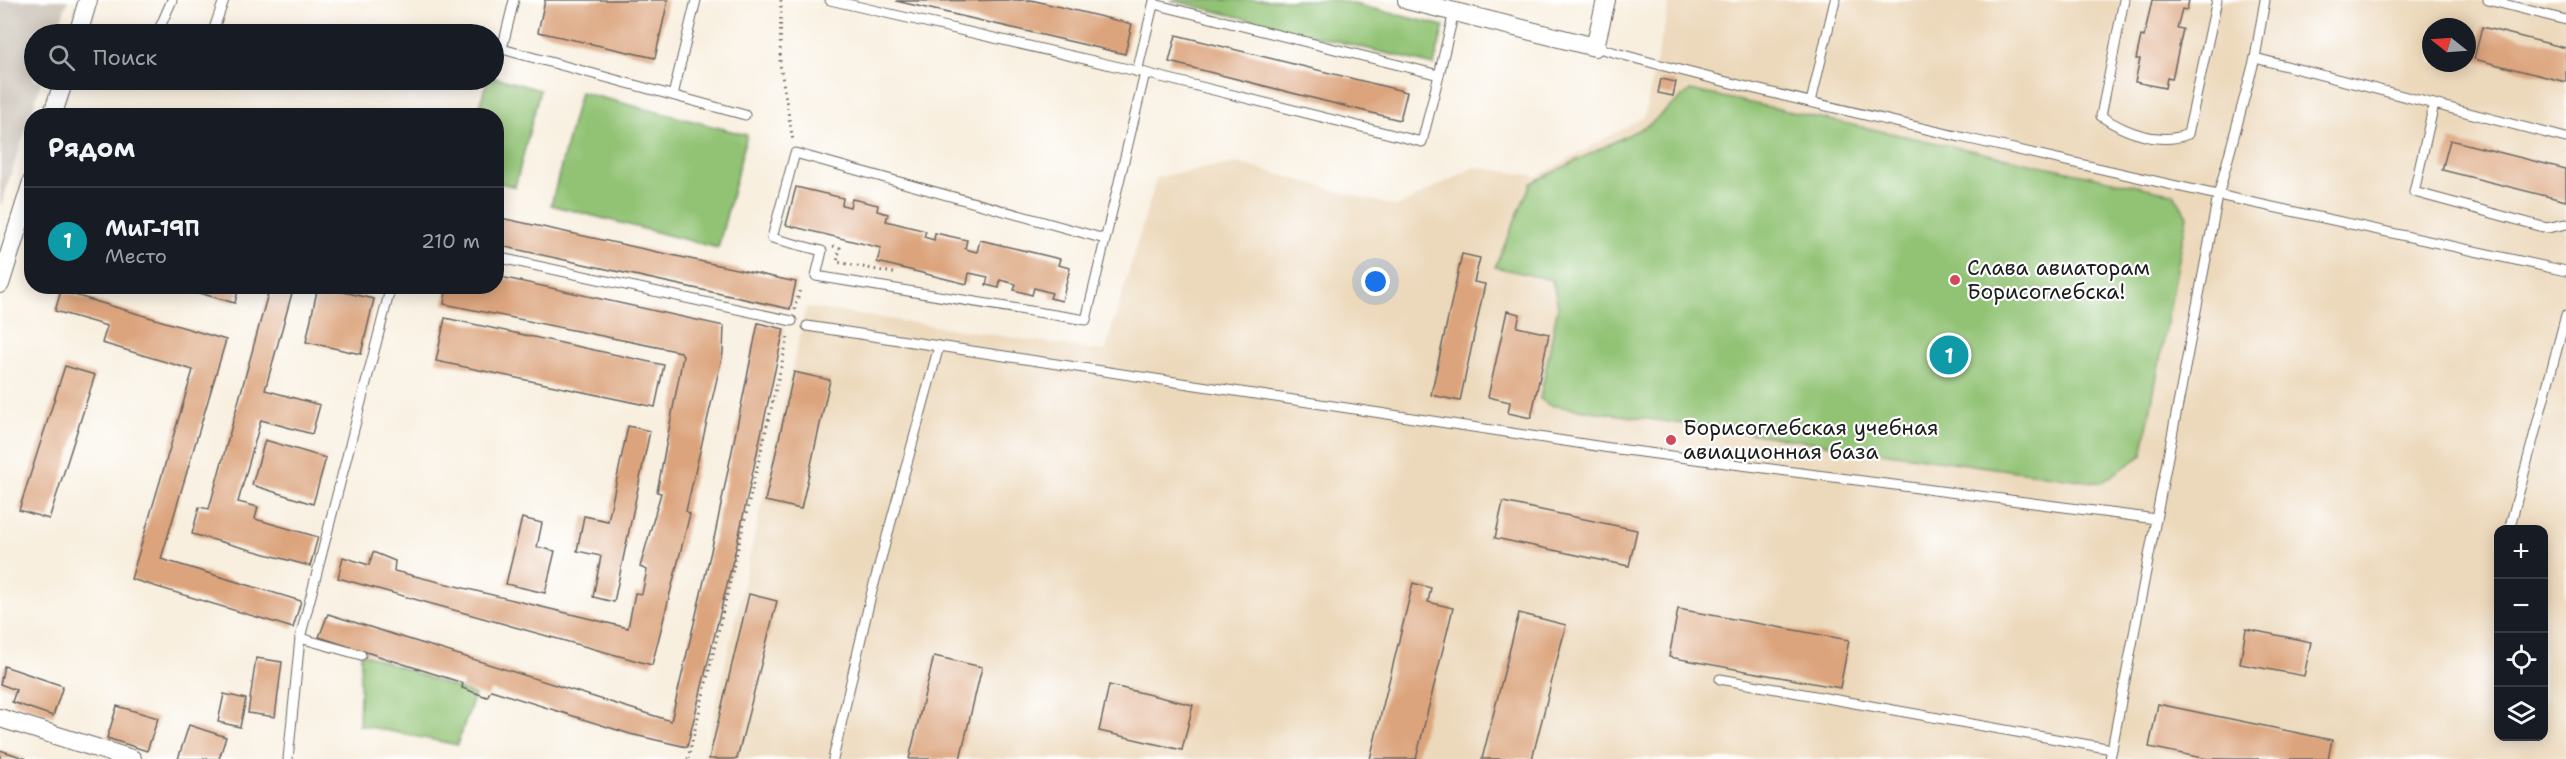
<!DOCTYPE html>
<html lang="ru">
<head>
<meta charset="utf-8">
<style>
	:root { --surface:#171b24; --page:#242831; --text:#f1f3f6; --muted:#9ea1a6; --line:#363941; --accent:#1a73e8 }
	body { margin:0; font-family:"Shantell Sans",sans-serif; background:var(--page); color:var(--text) }
	.controls { position:absolute; right:18px; bottom:18px; display:grid; overflow:hidden; border-radius:12px; box-shadow:0 3px 15px #0003 }
	.controls button { width:54px; height:54px; display:grid; place-items:center; padding:0; border:0; border-bottom:2px solid var(--line); background:var(--surface); color:var(--text); font:30px sans-serif }
	.compass { position:absolute; left:2422px; top:18px; width:54px; height:54px; border-radius:50%; background:var(--surface); box-shadow:0 3px 15px #0003; rotate:287deg }
	.you { position:absolute; left:1376px; top:282px; width:21px; height:21px; margin:-15px; border:4px solid #fff; border-radius:50%; background:#1a73e8; box-shadow:0 0 0 9px #1a73e833 }
	.badge { display:grid; place-items:center; width:39px; height:39px; border-radius:50%; background:var(--accent); color:#fff; font-size:20px; font-weight:700 }
	.pin { position:absolute; translate:-50% -50%; border:3px solid #fff; box-shadow:0 2px 6px #0006 }
	.list { margin:0; padding:0; list-style:none }
	h2 { display:flex; justify-content:space-between; align-items:center; height:78px; margin:0; padding:0 24px; font-size:26px }
	h2 small { font-size:20px; font-weight:400; color:var(--muted) }
	.list li { display:grid; grid-template-columns:39px 1fr auto; gap:18px; align-items:center; box-sizing:border-box; height:108px; padding:0 24px; border-top:2px solid var(--line) }
	.list b { display:block; font-size:22px; white-space:nowrap }
	.list p { margin:0; font-size:20px; white-space:nowrap; color:var(--muted) }
	.list em { font-size:20px; font-style:normal; color:var(--muted) }
	.icon { flex:none; width:33px; height:33px; fill:none; stroke:currentColor; stroke-width:2; stroke-linecap:round; stroke-linejoin:round }
	.map { position:relative; flex:none; width:2566px; height:759px; overflow:hidden }
	.search { position:absolute; background:var(--surface); box-shadow:0 3px 15px #0003; left:24px; top:24px; width:480px; height:66px; display:flex; align-items:center; gap:15px; box-sizing:border-box; padding:0 21px; border-radius:33px; color:var(--muted); font-size:22px }
	.panel { position:absolute; background:var(--surface); box-shadow:0 3px 15px #0003; left:24px; top:108px; width:480px; height:186px; border-radius:24px }
	.map>svg:first-child { display:block }
	.built { fill:#ecd8ba; fill-rule:evenodd }
	.industrial { fill:#cbc3b8 }
	.green { fill:#92c374; stroke:#577048; stroke-width:1.5 }
	.building { fill:#dca47d }
	.lines { fill:none; stroke-linecap:round; stroke-linejoin:round }
	.lane-casing { stroke:#696660; stroke-width:11 }
	.street-casing { stroke:#696660; stroke-width:20 }
	.path { stroke:#696660; stroke-width:3; stroke-dasharray:1.5 4.5; stroke-linecap:butt }
	.lane { stroke:#fff; stroke-width:9 }
	.street { stroke:#fff; stroke-width:18 }
	.poi-dot { fill:#d1495b; stroke:#fff; stroke-width:2 }
	.labels { text-anchor:middle; stroke-width:4.5; stroke-linejoin:round; paint-order:stroke }
	.poi-label { font-size:21px; fill:#1c1c1c; stroke:#fff; text-anchor:start }
</style>
</head>
<body>
<div class="map">
<svg width="2566" height="759" viewBox="0 0 2566 759">
	<rect width="100%" height="100%" fill="#fff"/>
	<filter id="ink" filterUnits="userSpaceOnUse"><feTurbulence type="fractalNoise" baseFrequency=".0167" numOctaves="2"/><feDisplacementMap in="SourceGraphic" scale="12" xChannelSelector="R" yChannelSelector="G"/><feConvolveMatrix kernelMatrix="1 2 1 2 8 2 1 2 1" color-interpolation-filters="sRGB"/></filter>
	<filter id="wash" filterUnits="userSpaceOnUse"><feTurbulence type="fractalNoise" baseFrequency=".008" numOctaves="4" result="noise"/><feDisplacementMap in="SourceGraphic" scale="24" xChannelSelector="R" yChannelSelector="G"/><feGaussianBlur stdDeviation="1.35" result="paint"/><feColorMatrix in="noise" values="0 0 0 0 0 0 0 0 0 0 0 0 0 0 0 0 0 1.4 0 .05"/><feComposite in="paint" operator="in"/></filter>
	<g filter="url(#wash)">
		<rect width="100%" height="100%" fill="#f8efdf"/>
		<path class="built" d="M1670 0H2566V759H704L806 307 1105 351 1157 177 1237 163 1397 207 1474 167 1537 176 1644 117ZM2431 27H2467V63H2431ZM2498 530H2544V736H2498Z"/>
		<polygon class="industrial" points="0,0 68,0 56,34 34,34 34,80 42,80 0,208"/>
		<g class="green">
			<polygon points="1170,0 1337,0 1444,26 1434,65"/>
			<polygon points="494,77 540,90 515,187 497,182 496,116 477,115 487,80 494,80"/>
			<polygon points="1690,90 2174,194 2187,216 2142,455 2101,483 1549,405 1540,399 1558,306 1552,280 1495,267 1531,183 1650,124"/>
			<polygon points="580,92 747,135 718,248 551,205"/>
			<polygon points="361,653 475,695 457,745 359,725"/>
		</g>
		<g id="blocks">
			<g class="building">
				<polygon points="545,0 668,0 655,58 538,32"/>
				<polygon points="1031,0 1132,24 1125,54 896,1"/>
				<polygon points="2152,0 2189,0 2187,10 2182,9 2177,28 2183,29 2172,79 2167,78 2165,88 2135,82 2140,59 2136,59 2141,36 2144,37"/>
				<polygon points="2482,27 2566,48 2566,82 2474,59"/>
				<polygon points="1176,35 1407,92 1400,120 1169,62"/>
				<polygon points="1661,79 1676,82 1673,96 1658,93"/>
				<polygon points="2450,140 2566,169 2566,201 2442,170"/>
				<polygon points="796,187 843,198 842,205 850,207 852,199 878,205 877,211 888,214 886,221 926,231 924,237 934,240 935,233 967,240 965,249 977,252 980,240 1060,259 1058,265 1070,268 1062,301 1050,298 1052,293 1034,288 1032,295 1014,290 1016,284 1000,280 999,288 986,285 988,277 969,273 967,284 877,262 881,248 786,225"/>
				<polygon points="496,217 796,282 790,309 496,245"/>
				<polygon points="1462,254 1480,258 1474,282 1485,284 1460,401 1431,395"/>
				<polygon points="496,276 724,326 723,353 686,511 690,514 652,665 338,578 343,557 369,565 373,552 395,561 394,571 628,628 635,593 642,594 647,570 640,567 661,493 657,492 683,356 681,352 444,304 447,286 496,286"/>
				<polygon points="174,286 239,286 235,303"/>
				<polygon points="270,286 294,286 265,390 320,405 312,434 261,420 238,502 258,507 255,519 318,537 310,566 192,534 199,507 209,509"/>
				<polygon points="318,286 374,299 361,354 306,342"/>
				<polygon points="61,291 226,340 161,559 301,601 293,628 131,579 193,370 102,343 107,326 55,311"/>
				<polygon points="1507,311 1520,314 1517,327 1549,334 1531,418 1508,413 1510,402 1488,397"/>
				<polygon points="445,318 664,365 655,407 436,361"/>
				<polygon points="758,323 784,329 737,544 687,747 630,734 491,690 487,697 462,688 463,683 319,637 328,614 671,721 715,534"/>
				<polygon points="65,366 95,375 49,519 19,510"/>
				<polygon points="794,372 830,380 801,509 765,501"/>
				<polygon points="628,426 650,431 614,602 593,597 601,556 577,551 584,516 608,521"/>
				<polygon points="265,440 326,458 313,504 252,485"/>
				<polygon points="1503,502 1637,530 1629,566 1495,538"/>
				<polygon points="522,518 542,523 537,547 555,551 545,593 506,584"/>
				<polygon points="1413,583 1431,588 1428,602 1453,608 1416,759 1370,759"/>
				<polygon points="749,594 777,601 737,759 709,759"/>
				<polygon points="1678,609 1849,640 1840,688 1669,657"/>
				<polygon points="1519,613 1566,625 1532,759 1482,759"/>
				<polygon points="2246,629 2311,642 2304,676 2240,664"/>
				<polygon points="934,656 982,667 960,759 909,759"/>
				<polygon points="256,658 282,662 275,717 248,713"/>
				<polygon points="4,666 63,686 53,716 12,702 16,690 0,684"/>
				<polygon points="1109,685 1193,705 1182,750 1099,731"/>
				<polygon points="224,694 246,699 240,727 218,722"/>
				<polygon points="2158,704 2332,740 2328,759 2207,759 2149,747"/>
				<polygon points="117,706 158,718 147,751 107,738"/>
				<polygon points="189,725 226,737 219,759 178,759"/>
				<polygon points="0,750 27,759 0,759"/>
			</g>
		</g>
	</g>
	<g filter="url(#ink)">
		<use href="#blocks" fill-opacity="0" stroke="#696660" stroke-width="1.5"/>
		<g class="lines">
			<g class="lane-casing">
				<g id="lane">
					<polyline points="514,0 502,49 745,115"/>
					<polyline points="830,0 1145,73 1422,142 1439,75 1154,4"/>
					<path d="M2124 0 2101 116C2124 132 2160 146 2188 134L2217 0"/>
					<polyline points="2488,0 2566,20"/>
					<polyline points="157,34 172,0"/>
					<polyline points="212,34 224,0"/>
					<path d="M1595 47C1717 82 1841 109 1965 138 2165 184 2365 228 2566 271"/>
					<polyline points="2255,58 2566,138"/>
					<polyline points="1137,72 1154,1"/>
					<polyline points="1439,75 1454,12"/>
					<polyline points="673,95 696,0"/>
					<polyline points="1811,102 1835,0"/>
					<polyline points="2434,104 2414,192 2547,228 2566,224"/>
					<polyline points="1105,239 795,153 772,238 822,251 816,276 1086,320 1145,73"/>
					<polyline points="496,257 792,321"/>
					<polyline points="807,326 1610,448 2156,519"/>
					<polyline points="2509,530 2566,315"/>
					<polyline points="300,638 361,655"/>
					<polyline points="1720,679 2112,749"/>
					<polyline points="288,759 300,638 391,286"/>
					<polyline points="833,759 871,595 939,346"/>
					<polyline points="2110,759 2218,196 2255,58 2265,0"/>
				</g>
			</g>
			<g class="street-casing">
				<g id="street">
					<polyline points="1407,0 1595,47 1606,0"/>
					<polyline points="78,34 88,0"/>
					<polyline points="52,116 64,80"/>
					<polyline points="0,284 32,182"/>
					<polyline points="0,718 132,759"/>
				</g>
			</g>
			<g class="path">
				<polyline points="781,0 780,64 793,141"/>
				<polyline points="833,246 840,248 837,262 898,274"/>
				<polyline points="795,310 800,288"/>
				<polyline points="688,759 789,333"/>
			</g>
			<use href="#lane" class="lane"/>
			<use href="#street" class="street"/>
		</g>
	</g>
	<g class="poi-dot">
		<circle cx="1955" cy="280" r="6"/>
		<circle cx="1671" cy="440" r="6"/>
	</g>
	<g class="labels">
		<g class="poi-label">
			<text x="1967" y="275">Слава авиаторам<tspan x="1967" dy="24">Борисоглебска!</tspan></text>
			<text x="1683" y="435">Борисоглебская учебная<tspan x="1683" dy="24">авиационная база</tspan></text>
		</g>
	</g>
</svg>
<div class="controls">
<button>+</button>
<button>−</button>
<button><svg class="icon" aria-label="locate" viewBox="0 0 24 24"><circle cx="12" cy="12" r="6"/><path d="M12 2v4M12 18v4M2 12h4M18 12h4"/></svg></button>
<button><svg class="icon" aria-label="layers" viewBox="0 0 24 24"><path d="M12 4l9 5-9 5-9-5zM3 14l9 5 9-5"/></svg></button>
</div>
<svg class="compass" viewBox="-18 -18 36 36"><path d="M0-13l5 13h-10z" fill="#e53935"/><path d="M0 13l5-13h-10z" fill="#9ea1a6"/></svg>
<div class="you"></div>
<div class="pin badge" style="left:1949px;top:355px;background:#0f9aa8">1</div>
<div class="search"><svg class="icon" aria-label="search" viewBox="0 0 24 24"><circle cx="10" cy="10" r="6"/><path d="M15 15l6 6"/></svg>Поиск</div>
<section class="panel">
<h2>Рядом<small></small></h2>
<ul class="list">
<li><span class="badge" style="background:#0f9aa8">1</span><div><b>МиГ-19П</b><p>Место</p></div><em>210 m</em></li>
</ul>
</section>
</div>
</body>
</html>
